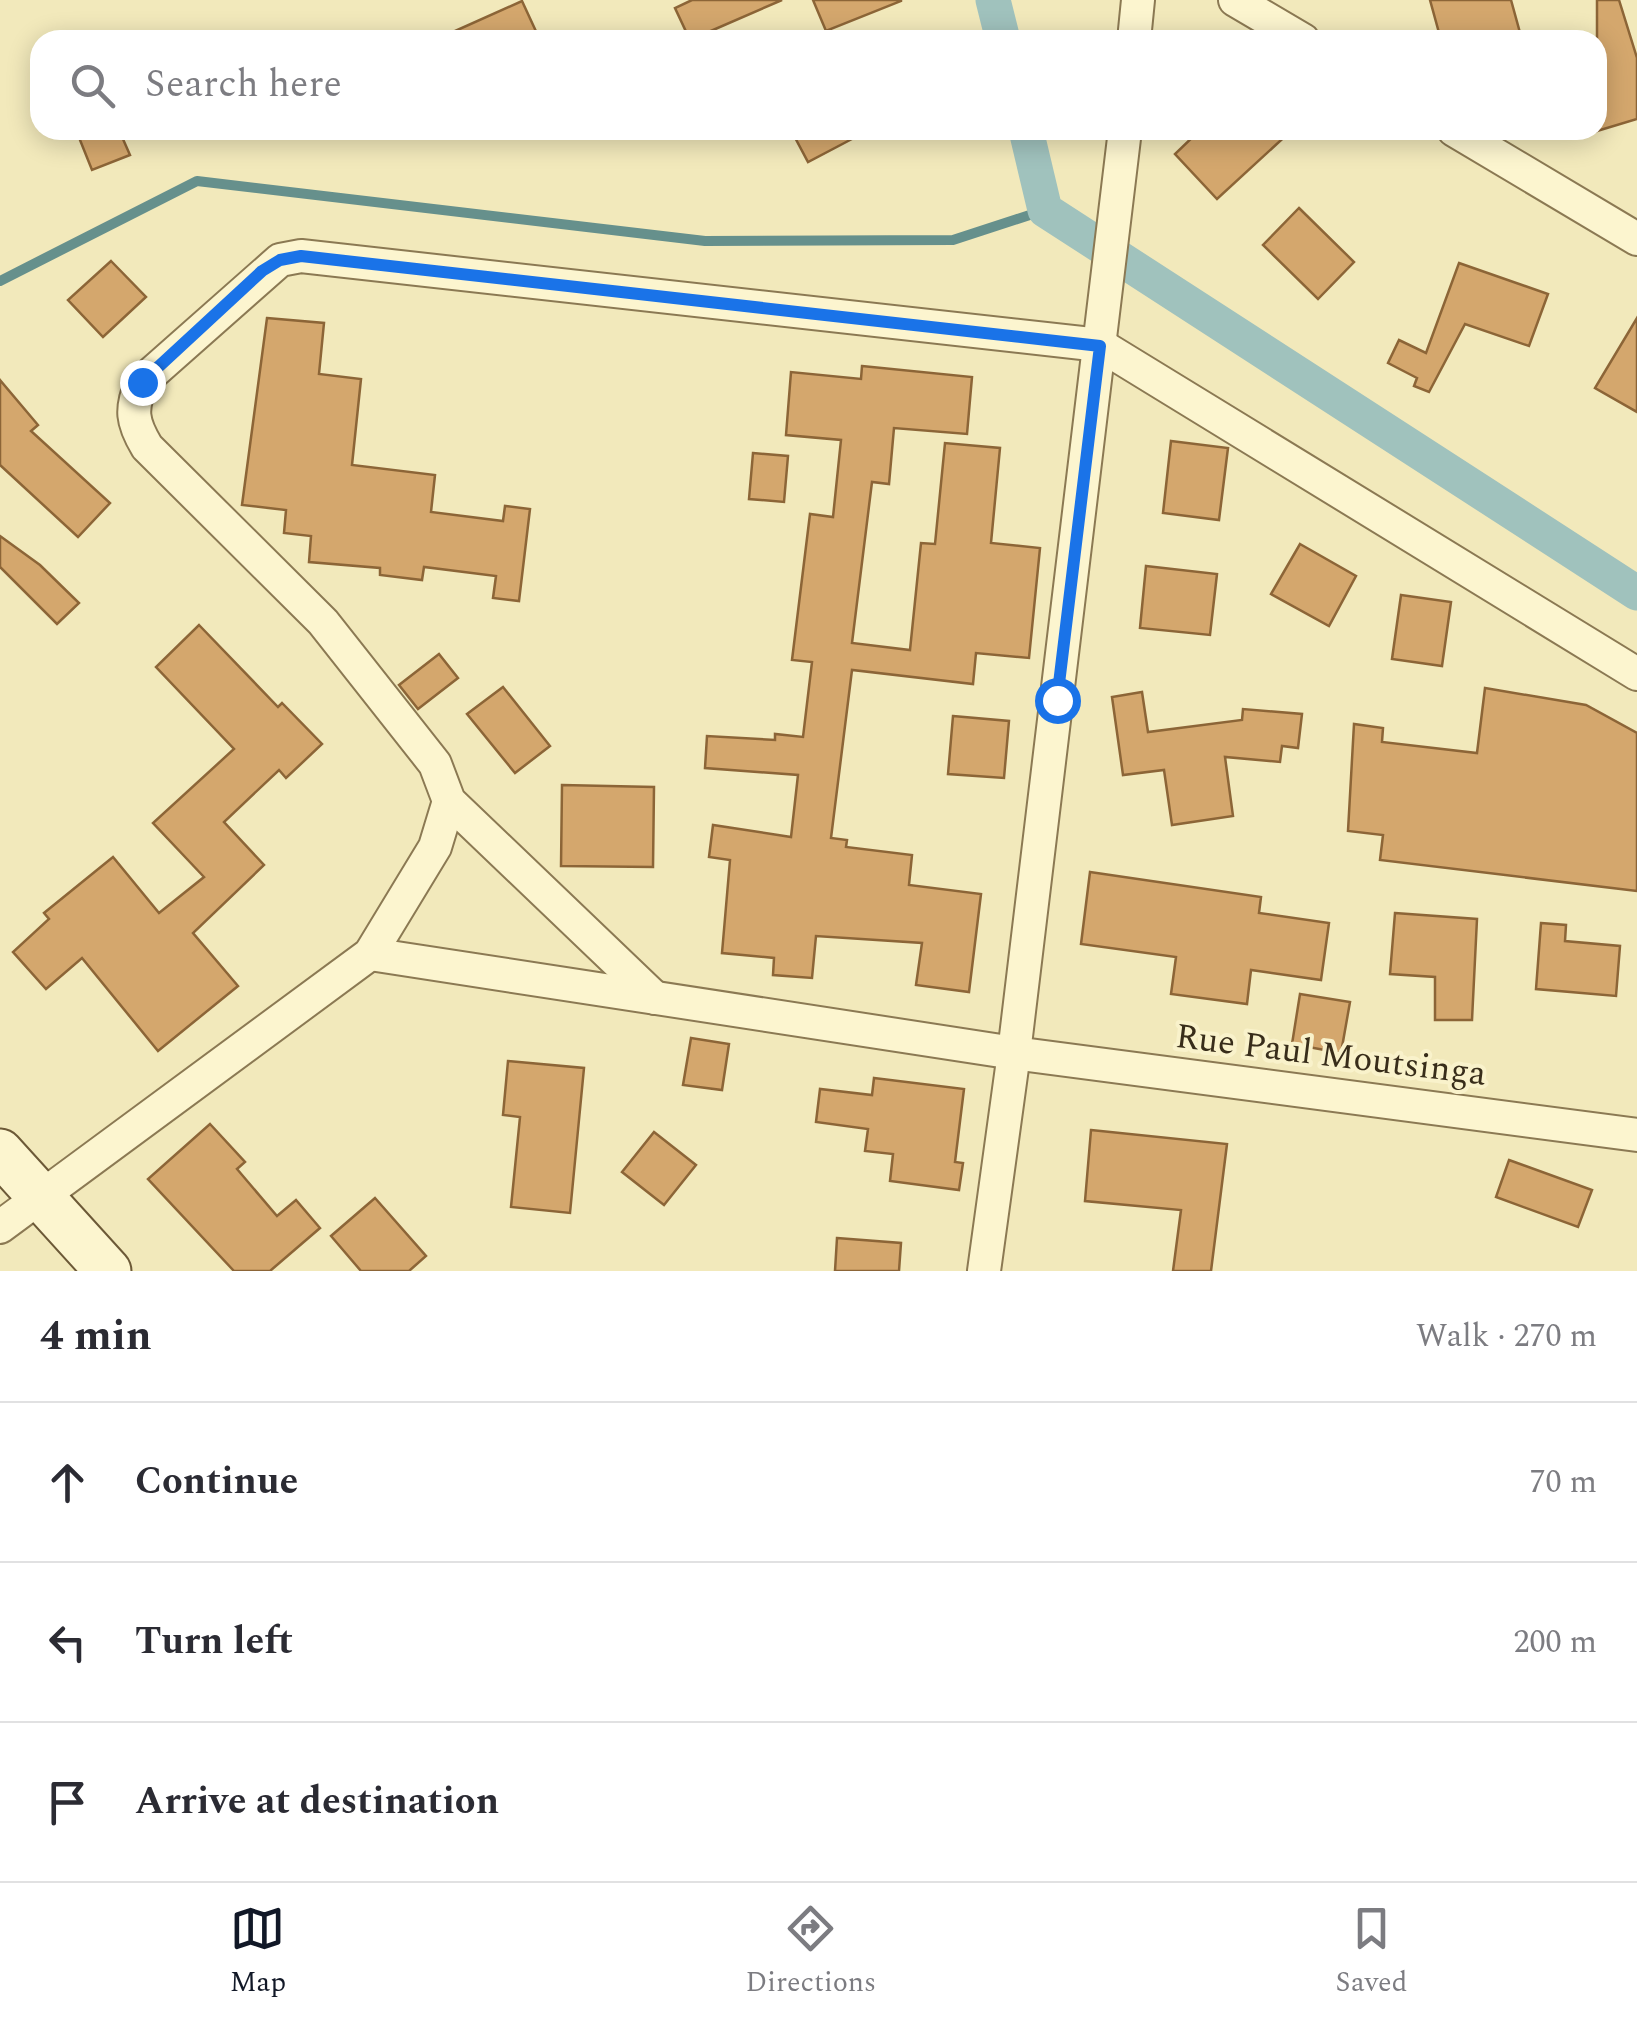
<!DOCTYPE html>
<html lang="en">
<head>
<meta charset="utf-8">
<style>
	:root { --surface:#fff; --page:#f2f2f3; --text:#2b2b33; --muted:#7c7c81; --line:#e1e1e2; --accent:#111827 }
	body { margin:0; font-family:Spectral,serif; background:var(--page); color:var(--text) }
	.stop { position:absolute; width:30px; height:30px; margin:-22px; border:8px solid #1a73e8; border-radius:50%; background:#fff }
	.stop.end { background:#1a73e8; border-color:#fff; box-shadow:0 2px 10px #0008 }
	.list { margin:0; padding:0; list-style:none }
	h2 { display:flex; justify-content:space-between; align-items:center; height:130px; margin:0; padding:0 40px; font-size:42px }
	h2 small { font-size:32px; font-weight:400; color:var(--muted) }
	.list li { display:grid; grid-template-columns:65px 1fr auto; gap:30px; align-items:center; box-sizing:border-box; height:160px; padding:0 40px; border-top:2px solid var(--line) }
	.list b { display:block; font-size:38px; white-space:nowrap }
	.list em { font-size:32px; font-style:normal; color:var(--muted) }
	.icon { flex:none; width:55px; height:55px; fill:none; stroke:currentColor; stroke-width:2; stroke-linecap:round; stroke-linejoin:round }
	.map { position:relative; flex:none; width:1637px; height:1271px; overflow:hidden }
	.search { position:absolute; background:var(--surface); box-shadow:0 5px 25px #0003; left:30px; right:30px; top:30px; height:110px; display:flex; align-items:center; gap:25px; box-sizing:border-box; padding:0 35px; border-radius:30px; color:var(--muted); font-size:38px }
	.sheet { height:610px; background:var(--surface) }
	nav { display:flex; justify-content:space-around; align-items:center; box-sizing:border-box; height:140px; border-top:2px solid var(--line); background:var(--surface); font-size:28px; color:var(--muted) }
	nav a { display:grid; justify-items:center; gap:5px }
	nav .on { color:var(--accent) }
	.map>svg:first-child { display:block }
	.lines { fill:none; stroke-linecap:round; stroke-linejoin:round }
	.stream { stroke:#66908c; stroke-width:10 }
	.canal { stroke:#a0c2bd; stroke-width:35 }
	.building { fill:#d4a76d; stroke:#8c6537; stroke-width:2.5 }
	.street-casing { stroke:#8b7953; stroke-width:36 }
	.secondary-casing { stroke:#6c5937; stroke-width:49 }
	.street { stroke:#fcf5cf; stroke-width:32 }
	.secondary { stroke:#fcf5cf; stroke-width:45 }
	.route { stroke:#1a73e8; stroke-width:12 }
	.labels { text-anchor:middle; stroke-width:8; stroke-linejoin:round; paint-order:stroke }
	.street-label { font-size:35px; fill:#382d1a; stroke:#f9f2cb }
</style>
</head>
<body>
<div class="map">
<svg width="1637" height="1271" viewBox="0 0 1637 1271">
	<rect width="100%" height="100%" fill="#f2e9bb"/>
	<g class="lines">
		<polyline class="stream" points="0,281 197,181 705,241 953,240 1045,210"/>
		<g class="canal">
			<polyline points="993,0 1003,40"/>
			<polyline points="1026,130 1045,210 1637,593"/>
		</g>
	</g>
	<g class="building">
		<polygon points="692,0 782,0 690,40 675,8"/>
		<polygon points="813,0 901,0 901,1 826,31"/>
		<polygon points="1430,0 1511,0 1522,40 1441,40"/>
		<polygon points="1597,0 1619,0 1637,58 1637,119 1597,131"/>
		<polygon points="522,1 540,40 435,40"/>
		<polygon points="76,130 119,130 130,155 92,170"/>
		<polygon points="791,130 869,130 808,162"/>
		<polygon points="1200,130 1292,130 1217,199 1175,154"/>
		<polygon points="1299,208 1354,262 1318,299 1263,245"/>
		<polygon points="111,261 146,297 103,337 68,300"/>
		<polygon points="1459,263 1548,294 1529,346 1465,324 1429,392 1414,386 1417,378 1388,363 1399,340 1426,353"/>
		<polygon points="267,318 324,323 319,374 361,379 352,465 435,475 431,512 503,521 505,506 530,509 519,601 493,598 496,576 424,567 422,580 380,575 380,568 309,562 311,536 284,533 286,510 242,505"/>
		<polygon points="1637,318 1637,412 1595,388"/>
		<polygon points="862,366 972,377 967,434 894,428 889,484 872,482 852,643 910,650 921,543 935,544 945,443 1000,448 991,543 1040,548 1029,658 976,653 973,684 852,670 831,838 847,840 846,847 912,855 909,885 981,894 969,992 916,985 922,943 816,936 812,978 773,975 774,958 722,953 730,860 709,857 713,825 791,837 798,775 705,768 707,736 775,740 775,734 803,737 812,662 792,660 810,514 833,517 841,440 786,435 791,372 861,379"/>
		<polygon points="0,380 38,425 31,431 110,503 78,537 0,465"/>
		<polygon points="1171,441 1228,448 1219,520 1163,513"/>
		<polygon points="753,453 788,456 784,502 749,499"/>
		<polygon points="0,536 40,565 79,603 57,624 0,567"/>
		<polygon points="1300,544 1356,576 1329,626 1271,594"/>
		<polygon points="1146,566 1217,574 1210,635 1140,628"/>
		<polygon points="1401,595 1451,602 1442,666 1392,659"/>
		<polygon points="199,625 278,707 282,703 322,744 286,778 279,770 224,822 264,865 193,933 238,986 158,1051 82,958 46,989 13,952 49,919 44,913 113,857 159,913 204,877 153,823 234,749 156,667"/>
		<polygon points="439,654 458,678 418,709 399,685"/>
		<polygon points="503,687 550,746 515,773 467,714"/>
		<polygon points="1485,688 1586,705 1637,733 1637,891 1380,860 1383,835 1348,831 1354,724 1383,728 1382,742 1477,753"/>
		<polygon points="1142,692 1148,732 1242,720 1243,709 1302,714 1298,748 1282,746 1280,762 1225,757 1233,816 1172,825 1164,770 1123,775 1112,697"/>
		<polygon points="953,716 1009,721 1004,778 948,774"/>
		<polygon points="562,785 654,787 653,867 561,866"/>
		<polygon points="1090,872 1261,897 1259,913 1329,923 1321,980 1251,970 1247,1004 1171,994 1176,957 1081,944"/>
		<polygon points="1395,913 1477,919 1472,1020 1435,1020 1435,977 1390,974"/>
		<polygon points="1541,923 1566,925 1565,941 1620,946 1616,996 1536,989"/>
		<polygon points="1300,994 1350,1002 1341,1053 1292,1044"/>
		<polygon points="691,1038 729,1044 722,1090 683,1085"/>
		<polygon points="508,1061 584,1068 570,1213 511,1207 520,1117 503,1115"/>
		<polygon points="874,1078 964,1089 955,1162 963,1163 959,1190 890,1181 893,1154 865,1151 868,1129 816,1122 820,1089 872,1095"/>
		<polygon points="210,1124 245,1162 237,1169 277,1216 296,1200 320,1228 270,1271 234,1271 148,1179"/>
		<polygon points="1091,1130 1227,1144 1211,1271 1173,1271 1181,1210 1085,1201"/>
		<polygon points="654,1132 696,1165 664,1205 622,1172"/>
		<polygon points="1509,1160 1592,1190 1578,1227 1496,1197"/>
		<polygon points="375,1198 426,1256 409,1271 361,1271 331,1236"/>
		<polygon points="837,1238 901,1243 899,1271 835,1271"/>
	</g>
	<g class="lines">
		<g class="street-casing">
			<g id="street">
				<polyline points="1235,0 1303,40"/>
				<polyline points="1134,40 1138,0"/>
				<polyline points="1454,130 1637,239"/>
				<polyline points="370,954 1014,1053 1637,1135"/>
				<path d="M655 998 449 801 435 764 323 622 147 447C132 422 130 409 142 382L280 260 301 256 1100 345 1637 674"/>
				<polyline points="0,1227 370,954 435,847 449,801"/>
				<polyline points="984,1271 1014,1053 1125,130"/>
			</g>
		</g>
		<g class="secondary-casing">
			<polyline id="secondary" points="0,1152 108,1271"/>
		</g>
		<use href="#street" class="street"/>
		<use href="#secondary" class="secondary"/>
	</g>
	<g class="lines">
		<polyline class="route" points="142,382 262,271 280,260 301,256 1100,346 1057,700"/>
	</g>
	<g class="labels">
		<g class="street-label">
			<text transform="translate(1331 1054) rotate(7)" y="12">Rue Paul Moutsinga</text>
		</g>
	</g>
</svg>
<div class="stop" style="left:1057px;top:700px"></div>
<div class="stop end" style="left:142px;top:382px"></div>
<div class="search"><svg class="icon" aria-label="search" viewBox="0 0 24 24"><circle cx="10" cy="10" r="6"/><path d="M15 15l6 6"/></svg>Search here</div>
</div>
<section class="sheet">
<h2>4 min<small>Walk · 270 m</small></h2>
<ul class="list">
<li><svg class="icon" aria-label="ahead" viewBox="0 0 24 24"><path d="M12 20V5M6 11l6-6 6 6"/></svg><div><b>Continue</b></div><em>70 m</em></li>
<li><svg class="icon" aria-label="left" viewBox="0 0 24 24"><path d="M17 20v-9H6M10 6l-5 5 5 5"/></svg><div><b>Turn left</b></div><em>200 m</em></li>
<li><svg class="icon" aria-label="arrive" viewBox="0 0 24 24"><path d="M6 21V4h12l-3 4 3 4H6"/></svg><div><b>Arrive at destination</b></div></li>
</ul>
</section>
<nav>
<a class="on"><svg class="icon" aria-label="map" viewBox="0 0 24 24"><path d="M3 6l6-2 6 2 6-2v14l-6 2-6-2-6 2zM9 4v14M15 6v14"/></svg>Map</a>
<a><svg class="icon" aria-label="directions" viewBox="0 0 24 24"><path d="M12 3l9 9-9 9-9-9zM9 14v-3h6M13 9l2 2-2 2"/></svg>Directions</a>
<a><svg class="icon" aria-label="saved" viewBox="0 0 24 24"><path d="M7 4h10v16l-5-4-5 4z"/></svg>Saved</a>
</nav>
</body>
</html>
